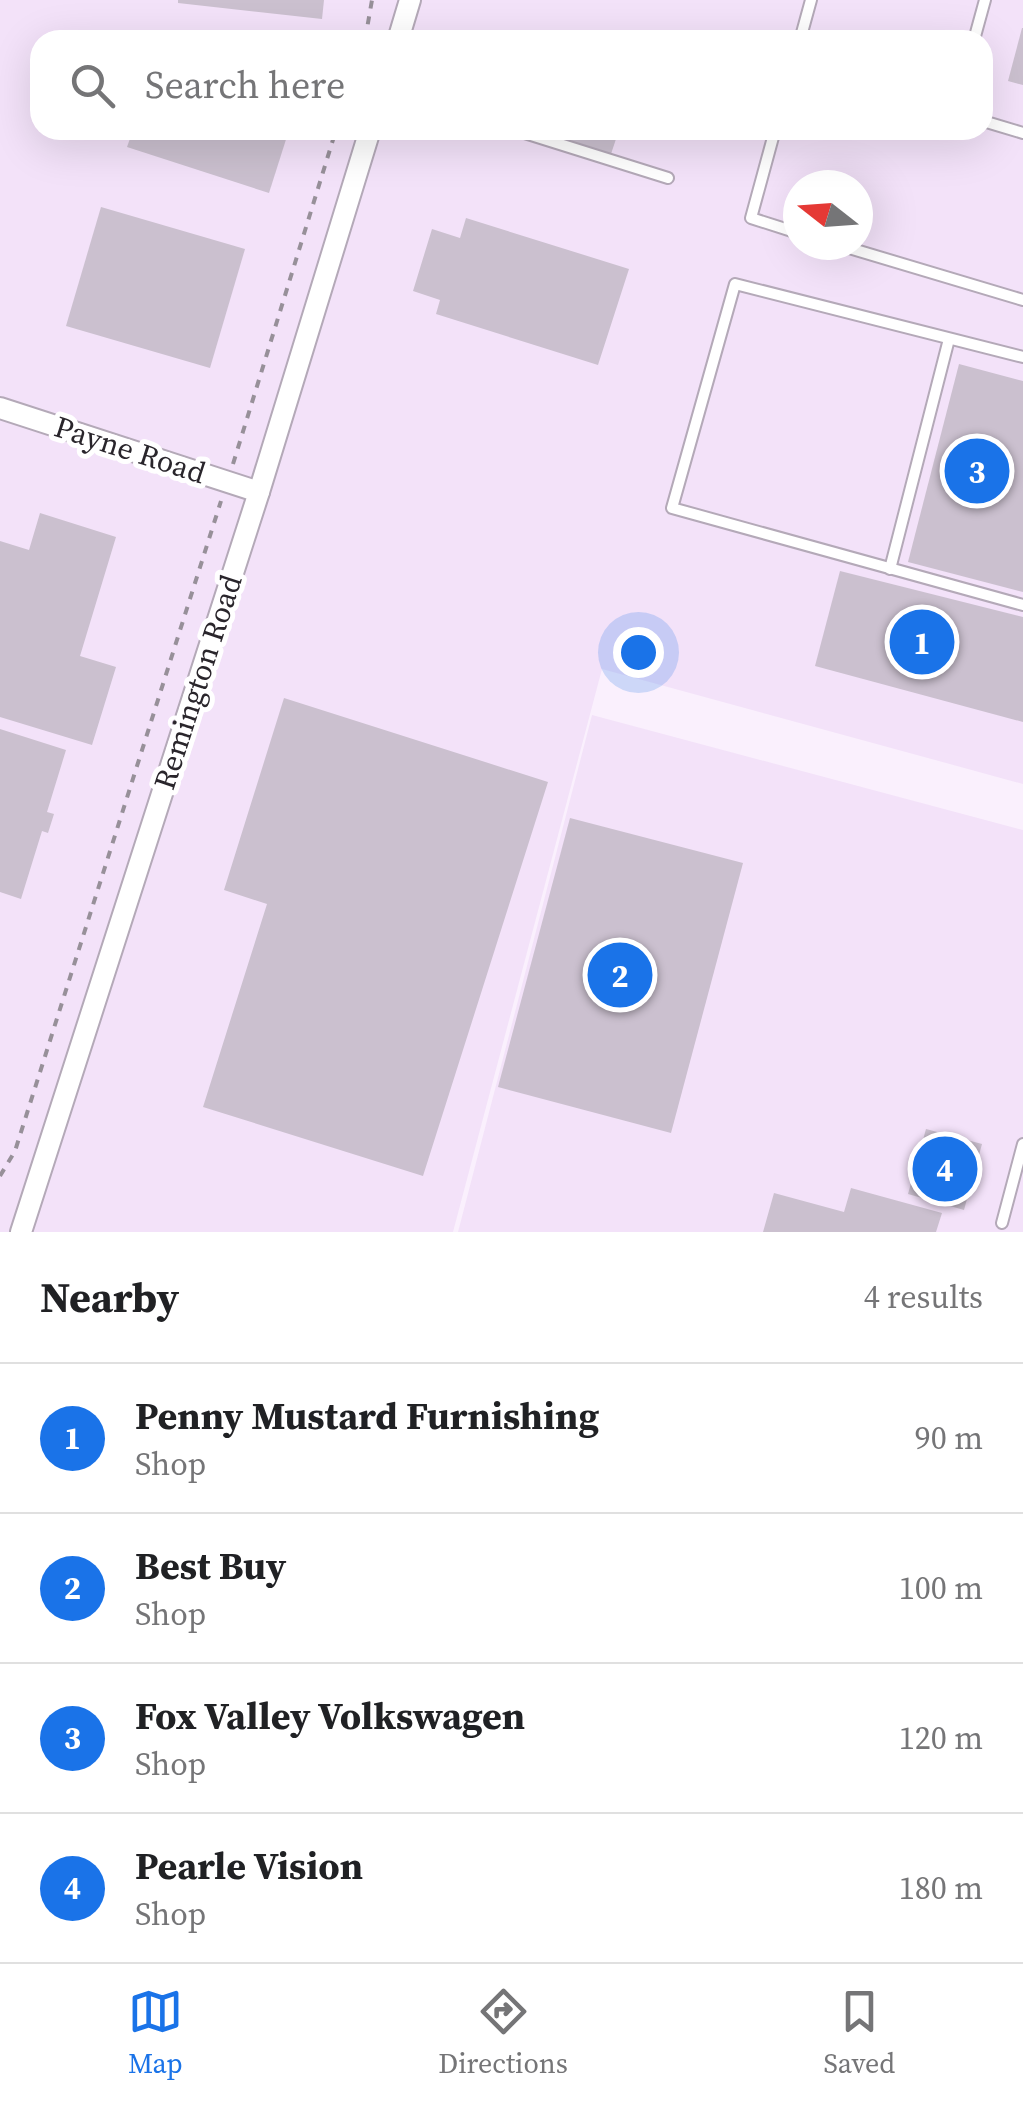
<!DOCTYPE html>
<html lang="en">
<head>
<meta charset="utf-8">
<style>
	:root { --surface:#fff; --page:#f2f2f2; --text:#202124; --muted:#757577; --line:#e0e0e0; --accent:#1a73e8 }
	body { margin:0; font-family:"Source Serif 4",serif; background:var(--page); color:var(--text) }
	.compass { position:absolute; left:783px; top:170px; width:90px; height:90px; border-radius:50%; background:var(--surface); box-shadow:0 10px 40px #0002; rotate:287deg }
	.you { position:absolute; left:638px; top:652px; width:35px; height:35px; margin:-25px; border:8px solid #fff; border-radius:50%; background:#1a73e8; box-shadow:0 0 0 15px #1a73e833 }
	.badge { display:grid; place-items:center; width:65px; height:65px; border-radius:50%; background:var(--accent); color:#fff; font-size:32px; font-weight:700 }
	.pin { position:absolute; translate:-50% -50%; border:5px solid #fff; box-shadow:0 2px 10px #0006 }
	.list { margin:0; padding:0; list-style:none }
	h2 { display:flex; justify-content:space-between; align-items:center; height:130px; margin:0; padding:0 40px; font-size:42px }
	h2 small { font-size:32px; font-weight:400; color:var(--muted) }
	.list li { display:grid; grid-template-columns:65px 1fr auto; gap:30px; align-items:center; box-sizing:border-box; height:150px; padding:0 40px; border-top:2px solid var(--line) }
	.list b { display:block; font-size:38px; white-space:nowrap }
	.list p { margin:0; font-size:32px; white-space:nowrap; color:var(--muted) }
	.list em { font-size:32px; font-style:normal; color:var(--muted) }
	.icon { flex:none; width:55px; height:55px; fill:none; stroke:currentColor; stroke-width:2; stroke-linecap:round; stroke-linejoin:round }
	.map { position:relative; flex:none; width:1023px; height:1232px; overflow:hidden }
	.search { position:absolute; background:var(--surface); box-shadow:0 10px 40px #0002; left:30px; right:30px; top:30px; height:110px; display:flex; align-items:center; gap:25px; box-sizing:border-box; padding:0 35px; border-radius:30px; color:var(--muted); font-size:38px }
	.sheet { height:730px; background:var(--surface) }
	nav { display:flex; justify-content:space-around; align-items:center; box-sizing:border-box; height:140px; border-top:2px solid var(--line); background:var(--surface); font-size:28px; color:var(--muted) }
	nav a { display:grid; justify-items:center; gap:5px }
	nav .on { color:var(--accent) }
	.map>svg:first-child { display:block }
	.built { fill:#f3e2f9; fill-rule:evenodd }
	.building { fill:#cbc0cf }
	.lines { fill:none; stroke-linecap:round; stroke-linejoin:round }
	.service-casing { stroke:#b4a9b8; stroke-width:14 }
	.minor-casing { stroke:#b4a9b8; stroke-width:24 }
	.path { stroke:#979099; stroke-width:4; stroke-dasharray:8 8; stroke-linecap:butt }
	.service { stroke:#fff; stroke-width:10 }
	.minor { stroke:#fff; stroke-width:20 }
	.labels { text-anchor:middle; stroke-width:10; stroke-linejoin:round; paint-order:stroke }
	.street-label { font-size:30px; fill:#29252b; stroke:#fff }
</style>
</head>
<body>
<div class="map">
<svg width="1023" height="1232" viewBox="0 0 1023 1232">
	<rect width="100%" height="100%" fill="#faf0fd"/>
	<g class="built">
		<path d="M0 0H1023V784L602 669 453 1232H0ZM40 40H983V130H40ZM798 185H858V245H798Z"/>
		<polygon points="592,715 1023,830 1023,1232 458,1232"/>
	</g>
	<g class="building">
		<polygon points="178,0 324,0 322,19 178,3"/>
		<polygon points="1022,28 1023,28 1023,85 1008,81"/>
		<polygon points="133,130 289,130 269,193 127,147"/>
		<polygon points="532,130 619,130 610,157"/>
		<polygon points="101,207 245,249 210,368 66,326"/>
		<polygon points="466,218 629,269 598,365 436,314 440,300 413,291 432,229 460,238"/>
		<polygon points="959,364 1023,381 1023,592 908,562"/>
		<polygon points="40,513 116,537 80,656 116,667 92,745 0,717 0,541 29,550"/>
		<polygon points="840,571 1023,617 1023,722 815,666"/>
		<polygon points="284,698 548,782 423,1176 203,1107 267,904 224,890"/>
		<polygon points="0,729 66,750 47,812 54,814 48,833 42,831 21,899 0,892"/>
		<polygon points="570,818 743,863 671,1133 498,1087"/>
		<polygon points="926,1129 982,1144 964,1210 908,1194"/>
		<polygon points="851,1188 942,1213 936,1232 763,1232 774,1193 844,1212"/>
	</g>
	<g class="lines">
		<g class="service-casing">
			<g id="service">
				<polyline points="800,40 811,0"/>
				<polyline points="974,40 985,0"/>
				<polyline points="983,121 1023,133"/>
				<polyline points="515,130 668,178"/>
				<polyline points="775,130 751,218 798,233"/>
				<polyline points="839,245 1023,300"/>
				<polyline points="1023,357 735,284 672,508 1023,605"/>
				<polyline points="890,569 949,339"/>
				<polyline points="1002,1223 1023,1144"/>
			</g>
		</g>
		<g class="minor-casing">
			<g id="minor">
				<polyline points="398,40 410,0"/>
				<polyline points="0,408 259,492"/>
				<polyline points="21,1232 259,492 370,130"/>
			</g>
		</g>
		<g class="path">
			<polyline points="365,40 372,0"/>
			<polyline points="233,464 336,130"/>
			<polyline points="0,1176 15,1151 221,501"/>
		</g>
		<use href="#service" class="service"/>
		<use href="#minor" class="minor"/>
	</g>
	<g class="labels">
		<g class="street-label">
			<text transform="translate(130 450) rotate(18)" y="10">Payne Road</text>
			<text transform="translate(198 682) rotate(-72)" y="10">Remington Road</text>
		</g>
	</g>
</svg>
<svg class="compass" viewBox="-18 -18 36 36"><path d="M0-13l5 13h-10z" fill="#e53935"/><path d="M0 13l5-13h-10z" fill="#757577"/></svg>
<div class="you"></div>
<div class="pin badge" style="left:922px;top:642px">1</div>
<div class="pin badge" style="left:620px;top:975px">2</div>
<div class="pin badge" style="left:977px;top:471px">3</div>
<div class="pin badge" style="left:945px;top:1169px">4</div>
<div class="search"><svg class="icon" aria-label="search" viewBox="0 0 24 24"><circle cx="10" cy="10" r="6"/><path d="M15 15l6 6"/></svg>Search here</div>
</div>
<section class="sheet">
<h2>Nearby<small>4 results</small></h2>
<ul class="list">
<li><span class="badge">1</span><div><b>Penny Mustard Furnishing</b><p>Shop</p></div><em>90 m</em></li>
<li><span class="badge">2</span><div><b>Best Buy</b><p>Shop</p></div><em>100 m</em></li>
<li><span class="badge">3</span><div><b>Fox Valley Volkswagen</b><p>Shop</p></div><em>120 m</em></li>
<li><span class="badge">4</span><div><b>Pearle Vision</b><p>Shop</p></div><em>180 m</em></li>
</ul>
</section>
<nav>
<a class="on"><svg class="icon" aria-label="map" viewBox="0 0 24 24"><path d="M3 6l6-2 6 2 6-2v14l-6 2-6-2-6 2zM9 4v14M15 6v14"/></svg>Map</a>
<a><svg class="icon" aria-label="directions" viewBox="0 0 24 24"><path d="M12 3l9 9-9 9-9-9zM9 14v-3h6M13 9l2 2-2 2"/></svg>Directions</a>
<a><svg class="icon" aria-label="saved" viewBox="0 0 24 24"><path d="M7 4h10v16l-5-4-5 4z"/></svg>Saved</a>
</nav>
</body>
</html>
